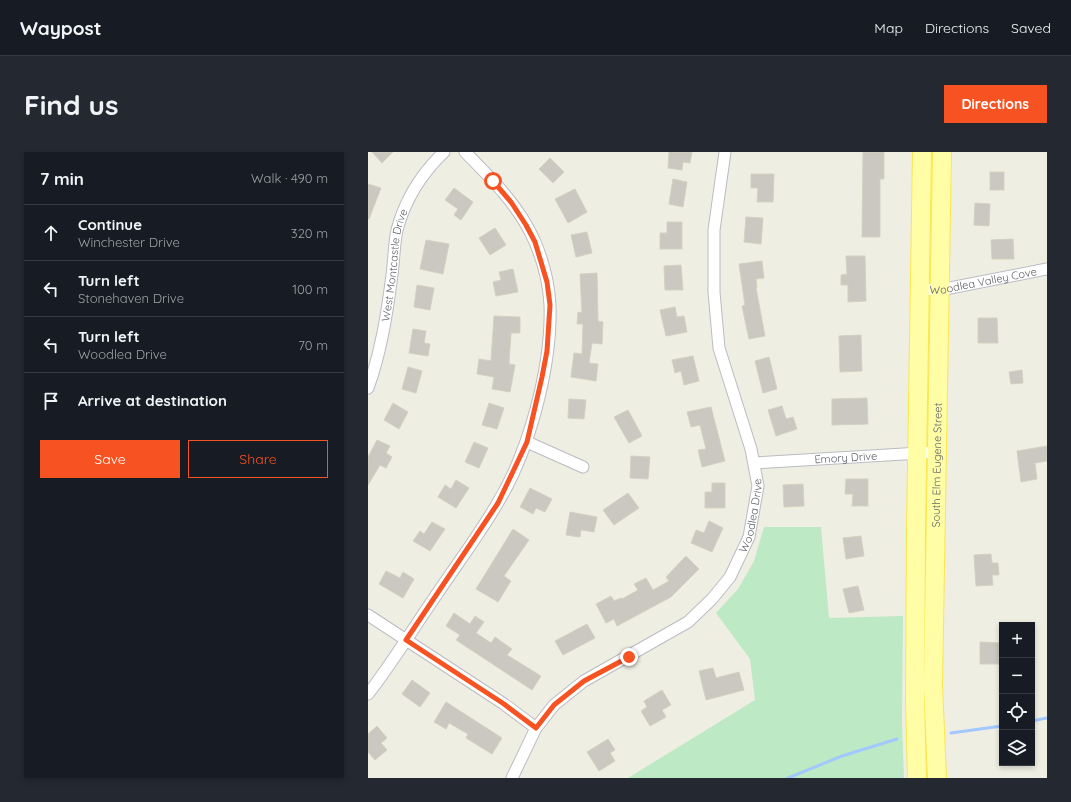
<!DOCTYPE html>
<html lang="en">
<head>
<meta charset="utf-8">
<style>
	:root { --surface:#171b24; --page:#242831; --text:#f1f3f6; --muted:#9ea1a6; --line:#363941; --accent:#f75221 }
	body { margin:0; font-family:Quicksand,sans-serif; background:var(--page); color:var(--text) }
	.controls { position:absolute; right:12px; bottom:12px; display:grid; overflow:hidden; border-radius:0px; box-shadow:0 2px 6px #0003 }
	.controls button { width:36px; height:36px; display:grid; place-items:center; padding:0; border:0; border-bottom:1px solid var(--line); background:var(--surface); color:var(--text); font:20px sans-serif }
	.stop { position:absolute; width:12px; height:12px; margin:-9px; border:3px solid #f75221; border-radius:50%; background:#fff }
	.stop.end { background:#f75221; border-color:#fff; box-shadow:0 1px 4px #0008 }
	.list { margin:0; padding:0; list-style:none }
	h2 { display:flex; justify-content:space-between; align-items:center; height:52px; margin:0; padding:0 16px; font-size:17px }
	h2 small { font-size:13px; font-weight:400; color:var(--muted) }
	.list li { display:grid; grid-template-columns:26px 1fr auto; gap:12px; align-items:center; box-sizing:border-box; height:56px; padding:0 16px; border-top:1px solid var(--line) }
	.list b { display:block; font-size:15px; white-space:nowrap }
	.list p { margin:0; font-size:13px; white-space:nowrap; color:var(--muted) }
	.list em { font-size:13px; font-style:normal; color:var(--muted) }
	.actions { display:flex; gap:8px; padding:12px 16px }
	.actions a { flex:1; padding:9px 0; border:1px solid var(--accent); border-radius:0px; text-align:center; font-size:14px; color:var(--accent) }
	.actions .main { background:var(--accent); color:#fff }
	.icon { flex:none; width:22px; height:22px; fill:none; stroke:currentColor; stroke-width:2; stroke-linecap:round; stroke-linejoin:round }
	.map { position:relative; flex:none; width:679px; height:626px; overflow:hidden; border-radius:0px }
	header { display:flex; align-items:center; gap:24px; box-sizing:border-box; height:56px; padding:0 20px; background:var(--surface); border-bottom:1px solid var(--line) }
	header strong { font-size:19px }
	nav { display:flex; gap:22px; margin-inline-start:auto; font-size:14px }
	.intro { display:flex; align-items:center; justify-content:space-between; box-sizing:border-box; height:96px; padding:0 24px }
	h1 { margin:0; font-size:28px }
	.button { padding:10px 18px; border-radius:0px; background:var(--accent); color:#fff; font-size:14px; font-weight:700 }
	main { display:flex; gap:24px; padding:0 24px }
	aside { flex:1; background:var(--surface); border-radius:0px; box-shadow:0 2px 6px #0003 }
	.map>svg:first-child { display:block }
	.green { fill:#bde9c4 }
	.lines { fill:none; stroke-linecap:round; stroke-linejoin:round }
	.stream { stroke:#a2c8ff; stroke-width:3 }
	.building { fill:#cac8c0; stroke:#d4d1c0 }
	.minor-casing { stroke:#babcc3; stroke-width:13 }
	.primary-casing { stroke:#fce64e; stroke-width:20 }
	.minor { stroke:#fff; stroke-width:11 }
	.primary { stroke:#fffea7; stroke-width:18 }
	.route { stroke:#f75221; stroke-width:5 }
	.labels { text-anchor:middle; stroke-width:3; stroke-linejoin:round; paint-order:stroke }
	.street-label { font-size:11px; fill:#5b5e65; stroke:#fff }
</style>
</head>
<body>
<header>
<strong>Waypost</strong>
<nav><a>Map</a><a>Directions</a><a>Saved</a></nav>
</header>
<div class="intro"><h1>Find us</h1><a class="button">Directions</a></div>
<main>
<aside>
<h2>7 min<small>Walk · 490 m</small></h2>
<ul class="list">
<li><svg class="icon" aria-label="ahead" viewBox="0 0 24 24"><path d="M12 20V5M6 11l6-6 6 6"/></svg><div><b>Continue</b><p>Winchester Drive</p></div><em>320 m</em></li>
<li><svg class="icon" aria-label="left" viewBox="0 0 24 24"><path d="M17 20v-9H6M10 6l-5 5 5 5"/></svg><div><b>Turn left</b><p>Stonehaven Drive</p></div><em>100 m</em></li>
<li><svg class="icon" aria-label="left" viewBox="0 0 24 24"><path d="M17 20v-9H6M10 6l-5 5 5 5"/></svg><div><b>Turn left</b><p>Woodlea Drive</p></div><em>70 m</em></li>
<li><svg class="icon" aria-label="arrive" viewBox="0 0 24 24"><path d="M6 21V4h12l-3 4 3 4H6"/></svg><div><b>Arrive at destination</b></div></li>
</ul>
<div class="actions"><a class="main">Save</a><a>Share</a></div>
</aside>
<div class="map">
<svg width="679" height="626" viewBox="0 0 679 626">
	<rect width="100%" height="100%" fill="#efeee3"/>
	<polygon class="green" points="396,375 453,375 461,466 535,464 534,570 536,626 260,626 387,548 382,507 348,461 370,437 386,409"/>
	<g class="lines">
		<g class="stream">
			<polyline points="664,569 679,566"/>
			<polyline points="583,581 634,574"/>
			<polyline points="420,626 474,604 529,587"/>
		</g>
	</g>
	<g class="building">
		<polygon points="4,0 25,0 14,11"/>
		<polygon points="301,0 324,0 322,11 315,10 314,18 300,16"/>
		<polygon points="495,0 516,0 516,27 512,27 512,85 494,85"/>
		<polygon points="182,6 196,20 185,31 171,17"/>
		<rect x="622" y="20" width="14" height="18"/>
		<polygon points="383,22 406,22 405,50 389,50 390,36 383,36"/>
		<polygon points="305,27 319,30 315,55 301,52"/>
		<polygon points="0,32 13,36 1,67 0,67"/>
		<polygon points="86,36 105,50 93,68 86,63 90,57 77,48"/>
		<polygon points="207,37 219,60 200,71 187,47"/>
		<polygon points="607,51 622,52 621,74 606,73"/>
		<polygon points="378,65 395,66 393,92 376,90"/>
		<polygon points="299,70 314,70 314,97 292,97 292,81 299,81"/>
		<polygon points="127,76 138,93 122,103 111,86"/>
		<polygon points="219,80 224,101 208,105 203,83"/>
		<polygon points="645,87 646,107 624,107 623,88"/>
		<polygon points="58,88 81,92 75,122 52,117"/>
		<polygon points="478,104 497,104 498,149 480,150 480,133 473,133 473,123 479,122"/>
		<polygon points="394,109 396,126 388,127 389,136 388,136 397,184 381,187 374,154 377,153 371,112"/>
		<polygon points="313,113 315,138 297,138 296,114"/>
		<polygon points="145,117 150,140 128,144 125,130 133,128 131,120"/>
		<polygon points="229,121 230,169 235,170 234,192 224,191 221,211 230,212 228,229 203,225 206,201 214,202 215,172 209,172 210,160 214,161 212,122"/>
		<polygon points="49,133 66,136 62,158 46,155"/>
		<polygon points="307,155 309,165 316,164 319,180 298,184 292,158"/>
		<polygon points="126,164 152,165 152,181 143,181 141,212 147,213 142,240 124,237 126,225 109,222 111,207 123,209"/>
		<polygon points="610,166 629,166 630,191 610,191"/>
		<polygon points="45,177 58,179 56,191 62,192 60,204 41,201"/>
		<polygon points="493,183 494,219 472,220 471,184"/>
		<polygon points="325,204 331,229 316,233 313,219 307,221 304,208"/>
		<polygon points="401,205 409,237 395,241 387,209"/>
		<polygon points="40,215 54,219 48,241 34,237"/>
		<polygon points="654,218 655,231 643,232 641,220"/>
		<polygon points="499,246 500,272 464,273 464,247"/>
		<polygon points="201,247 218,248 216,267 200,266"/>
		<polygon points="25,251 40,260 31,277 16,268"/>
		<polygon points="121,251 136,256 129,277 114,273"/>
		<polygon points="414,254 418,267 425,265 429,277 408,284 400,258"/>
		<polygon points="343,255 357,309 334,315 330,298 338,297 332,273 323,275 319,260"/>
		<polygon points="260,258 274,284 261,291 246,265"/>
		<polygon points="9,288 22,294 18,301 24,305 18,316 12,313 0,333 0,305"/>
		<polygon points="106,290 120,296 111,316 97,310"/>
		<polygon points="679,294 679,309 667,311 669,327 653,330 649,299"/>
		<polygon points="263,304 282,305 280,327 262,326"/>
		<polygon points="478,327 500,327 500,354 484,354 485,342 477,342"/>
		<polygon points="88,328 101,336 88,356 70,345 77,333 83,337"/>
		<polygon points="344,331 357,331 357,356 337,356 337,340 344,340"/>
		<polygon points="435,332 436,354 416,355 415,333"/>
		<polygon points="162,336 184,347 177,360 168,356 165,362 152,355"/>
		<polygon points="260,341 271,356 246,373 235,358"/>
		<polygon points="202,360 229,365 226,380 213,378 212,385 198,383"/>
		<polygon points="341,369 355,376 344,400 323,391 328,378 336,381"/>
		<polygon points="64,370 77,377 62,399 45,389 52,379 56,382"/>
		<polygon points="145,377 161,388 136,424 143,429 130,450 108,437"/>
		<polygon points="493,384 496,404 478,407 475,386"/>
		<polygon points="623,402 624,411 630,411 631,423 624,423 625,433 608,434 606,403"/>
		<polygon points="318,404 331,417 303,445 249,474 246,467 238,471 228,452 243,444 246,449 253,446 254,447 270,438 266,432 278,426 285,438 301,429 298,425"/>
		<polygon points="18,419 32,426 35,420 46,427 35,446 11,432"/>
		<polygon points="490,434 496,458 481,461 475,437"/>
		<polygon points="86,461 102,472 107,464 116,470 108,481 123,491 127,485 144,497 139,503 173,524 164,538 88,488 92,483 78,474"/>
		<polygon points="219,472 227,486 195,503 187,489"/>
		<polygon points="612,490 634,491 634,512 612,512"/>
		<polygon points="345,516 348,526 371,520 376,538 338,548 331,519"/>
		<polygon points="44,528 62,541 52,555 34,542"/>
		<polygon points="294,538 303,553 294,558 298,565 282,574 273,559 279,555 276,549"/>
		<polygon points="78,550 134,586 124,602 98,586 100,582 81,571 78,577 66,570"/>
		<polygon points="9,574 19,586 13,591 19,598 7,608 0,600 0,582"/>
		<polygon points="240,587 247,598 242,601 247,609 231,619 219,600"/>
	</g>
	<g class="lines">
		<g class="minor-casing">
			<g id="minor">
				<path id="s1" d="M552 137 572 138 679 117"/>
				<path id="s2" d="M0 236C13 200 19 162 24 123 26 108 26 92 29 78 37 48 54 21 76 0"/>
				<polyline points="159,290 215,315"/>
				<path id="s3" d="M386 311 569 300"/>
				<polyline points="0,463 136,552 168,576"/>
				<path d="M0 542C25 510 46 475 69 442 89 412 111 383 129 352 161 300 184 215 182 153 181 133 175 109 167 90 152 55 124 27 97 0"/>
				<path id="s4" d="M144 626 168 576 186 553 216 529 320 470 344 447 362 425 381 385 390 334 383 297 351 196 346 140V78L357 0"/>
			</g>
		</g>
		<g class="primary-casing">
			<g id="primary">
				<polyline points="549,626 547,550 548,378 554,0"/>
				<path id="s5" d="M569 626 565 533 574 0"/>
			</g>
		</g>
		<use href="#minor" class="minor"/>
		<use href="#primary" class="primary"/>
	</g>
	<g class="lines">
		<polyline class="route" points="125,29 143,50 158,73 167,90 179,130 182,153 179,199 174,225 159,290 130,351 38,488 136,552 168,576 186,553 216,529 261,505"/>
	</g>
	<g class="labels">
		<g class="street-label">
			<text dy="4" stroke="none"><textPath href="#s2" startOffset="126">West Montcastle Drive</textPath></text>
			<text dy="4" stroke="none"><textPath href="#s1" startOffset="64">Woodlea Valley Cove</textPath></text>
			<text dy="4" stroke="none"><textPath href="#s3" startOffset="92">Emory Drive</textPath></text>
			<text dy="4" stroke="none"><textPath href="#s5" startOffset="313">South Elm Eugene Street</textPath></text>
			<text dy="4" stroke="none"><textPath href="#s4" startOffset="370">Woodlea Drive</textPath></text>
		</g>
	</g>
</svg>
<div class="controls">
<button>+</button>
<button>−</button>
<button><svg class="icon" aria-label="locate" viewBox="0 0 24 24"><circle cx="12" cy="12" r="6"/><path d="M12 2v4M12 18v4M2 12h4M18 12h4"/></svg></button>
<button><svg class="icon" aria-label="layers" viewBox="0 0 24 24"><path d="M12 4l9 5-9 5-9-5zM3 14l9 5 9-5"/></svg></button>
</div>
<div class="stop" style="left:125px;top:29px"></div>
<div class="stop end" style="left:261px;top:505px"></div>
</div>
</main>
</body>
</html>
